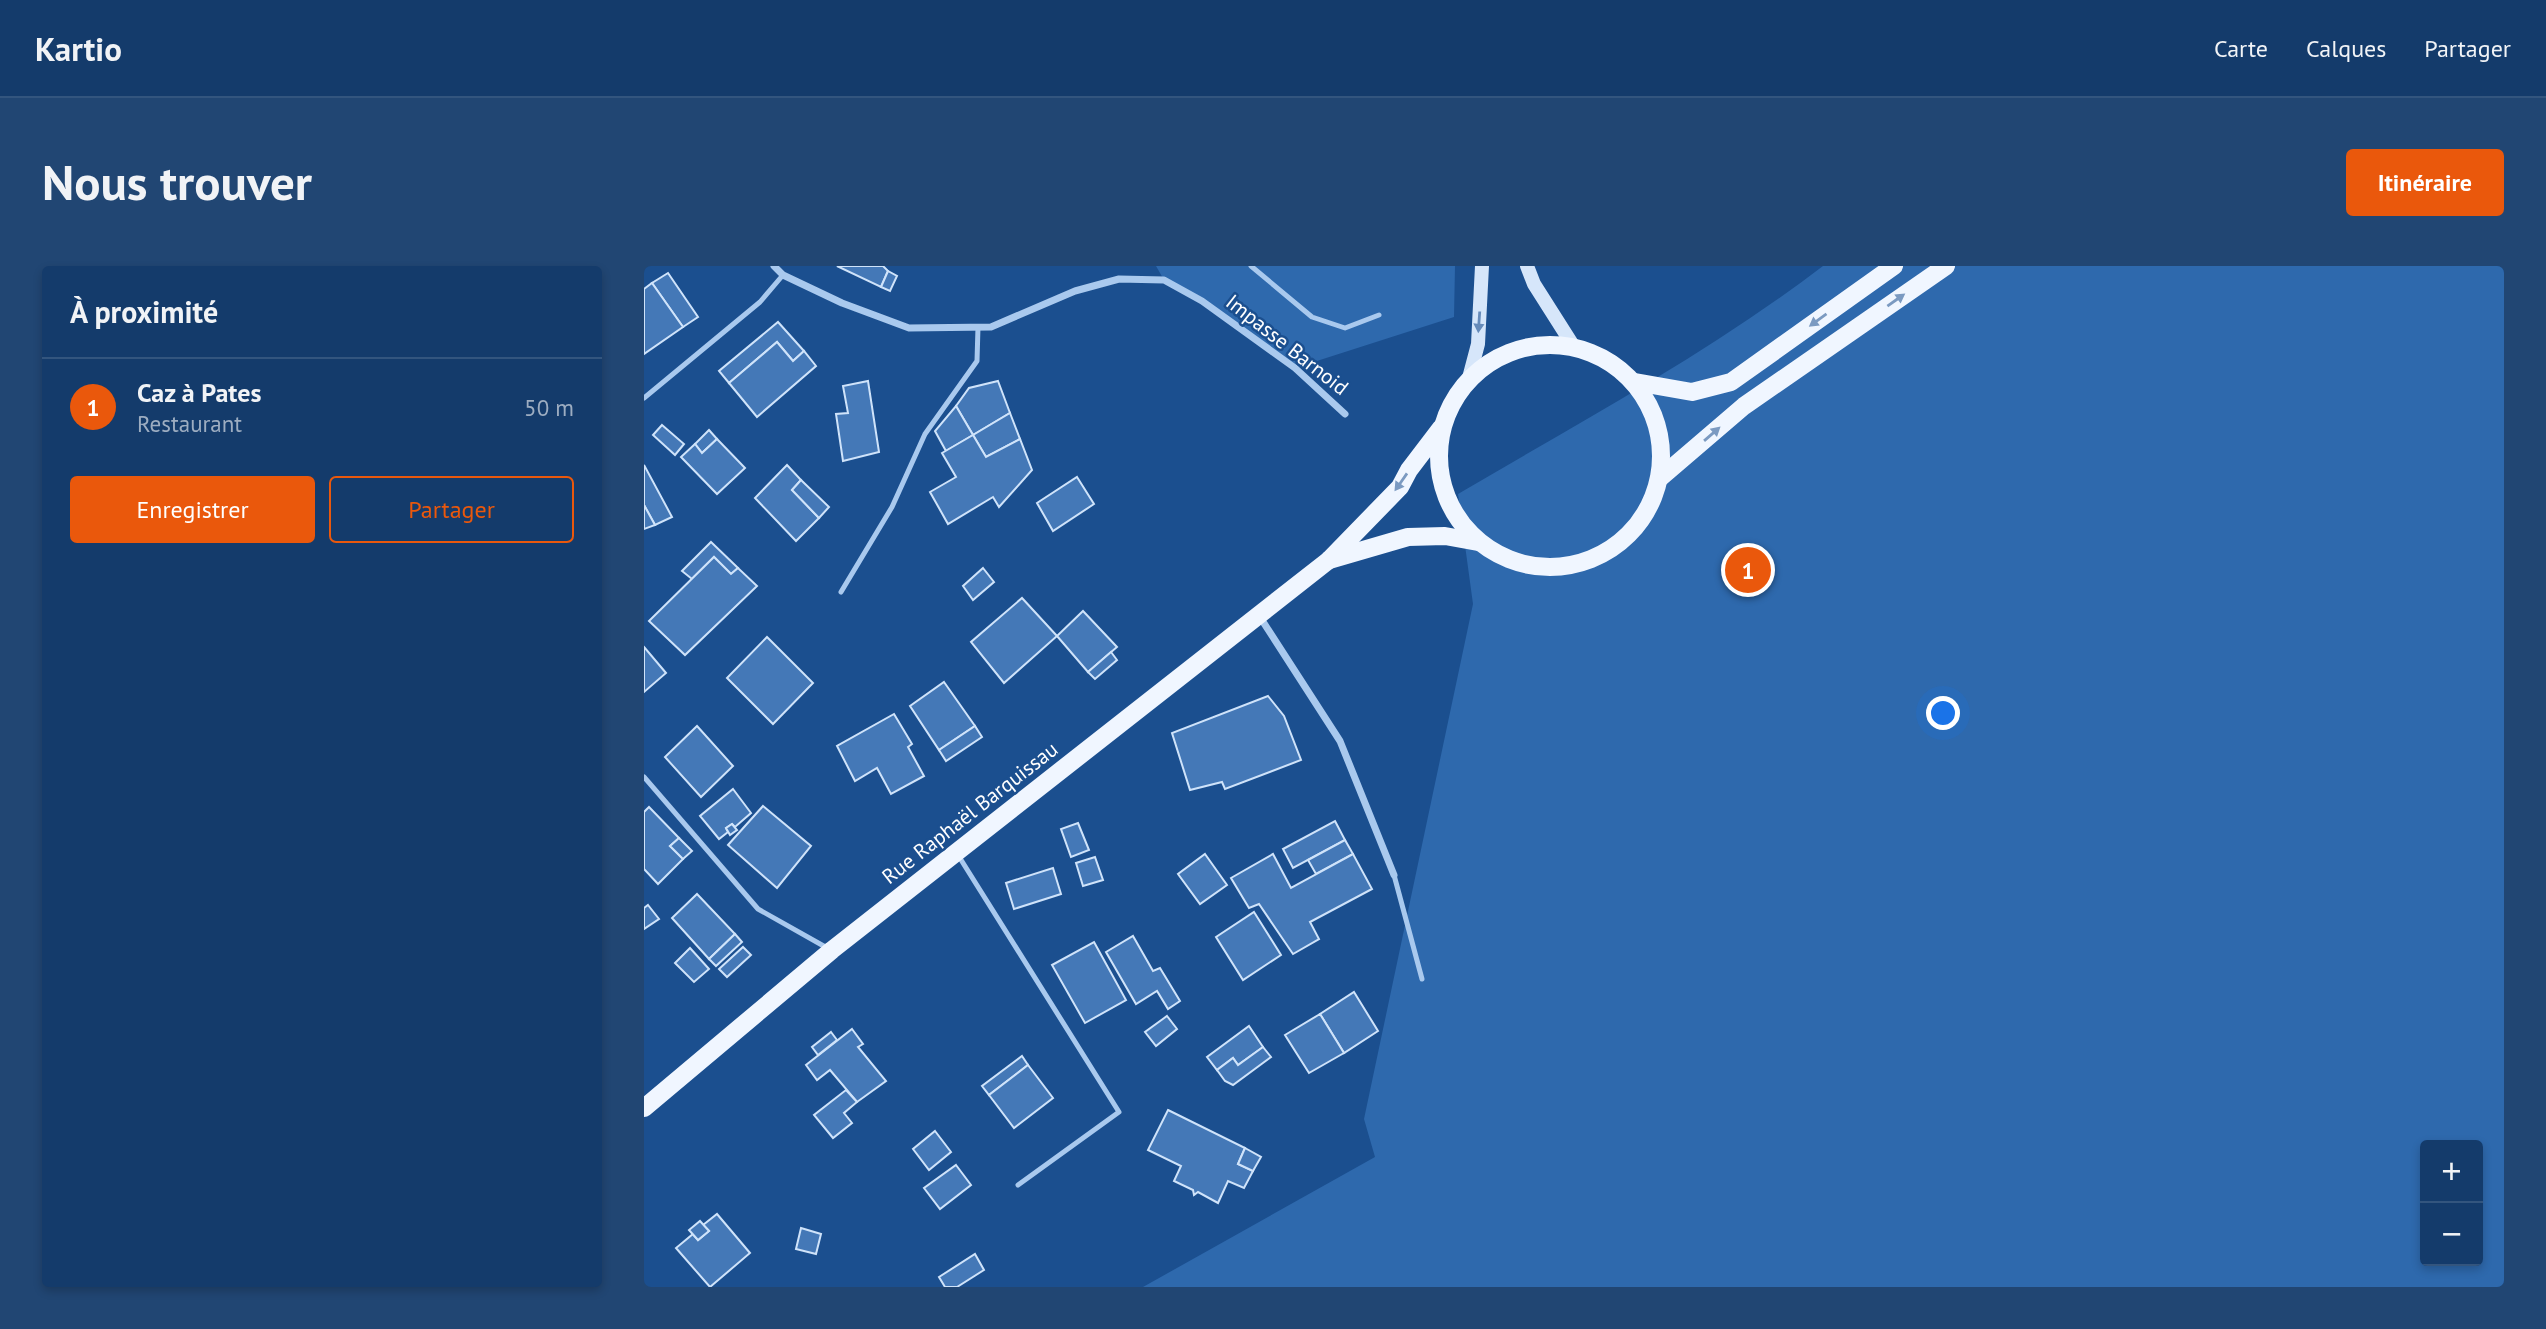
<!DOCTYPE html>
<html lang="fr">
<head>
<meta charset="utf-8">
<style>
	:root { --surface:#143b6b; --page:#214673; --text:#f1f3f6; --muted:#9dadc1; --line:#33557e; --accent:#ea580c }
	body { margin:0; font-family:"PT Sans",sans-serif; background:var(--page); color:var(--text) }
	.controls { position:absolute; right:21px; bottom:21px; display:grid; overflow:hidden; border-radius:7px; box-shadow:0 4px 10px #0003 }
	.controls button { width:63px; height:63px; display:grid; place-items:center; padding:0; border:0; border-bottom:2px solid var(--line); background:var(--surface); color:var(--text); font:35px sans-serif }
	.you { position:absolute; left:1300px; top:448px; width:24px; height:24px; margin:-18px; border:5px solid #fff; border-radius:50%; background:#1a73e8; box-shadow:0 0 0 10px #1a73e833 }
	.badge { display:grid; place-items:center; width:46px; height:46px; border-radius:50%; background:var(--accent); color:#fff; font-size:23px; font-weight:700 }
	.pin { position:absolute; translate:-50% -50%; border:4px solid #fff; box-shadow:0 2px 7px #0006 }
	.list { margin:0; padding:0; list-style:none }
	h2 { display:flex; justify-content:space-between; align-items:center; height:91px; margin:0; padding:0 28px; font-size:30px }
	h2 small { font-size:23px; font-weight:400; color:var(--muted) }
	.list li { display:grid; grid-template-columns:46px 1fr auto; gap:21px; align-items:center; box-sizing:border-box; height:98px; padding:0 28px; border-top:2px solid var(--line) }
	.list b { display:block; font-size:26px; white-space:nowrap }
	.list p { margin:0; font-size:23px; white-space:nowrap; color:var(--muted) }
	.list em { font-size:23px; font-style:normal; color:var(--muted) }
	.actions { display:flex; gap:14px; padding:21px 28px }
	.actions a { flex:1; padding:16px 0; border:2px solid var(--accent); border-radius:7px; text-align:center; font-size:24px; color:var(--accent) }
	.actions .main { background:var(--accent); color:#fff }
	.map { position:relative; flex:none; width:1860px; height:1021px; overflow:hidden; border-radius:7px }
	header { display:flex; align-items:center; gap:42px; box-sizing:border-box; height:98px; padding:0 35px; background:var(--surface); border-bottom:2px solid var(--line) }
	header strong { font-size:33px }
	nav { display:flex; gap:38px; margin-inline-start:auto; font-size:24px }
	.intro { display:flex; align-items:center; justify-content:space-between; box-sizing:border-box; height:168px; padding:0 42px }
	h1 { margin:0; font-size:49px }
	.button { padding:18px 32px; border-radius:7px; background:var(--accent); color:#fff; font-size:24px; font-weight:700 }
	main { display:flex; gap:42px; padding:0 42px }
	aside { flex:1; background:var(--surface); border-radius:7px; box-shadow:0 4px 10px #0003 }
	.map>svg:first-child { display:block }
	.green { fill:#2e69ad; fill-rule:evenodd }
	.building { fill:#4478b7; stroke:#cfe3fa; stroke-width:2 }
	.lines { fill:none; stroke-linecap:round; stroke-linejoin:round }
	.lane { stroke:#a9c9ee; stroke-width:5 }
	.street { stroke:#a9c9ee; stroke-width:7 }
	.secondary { stroke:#d6e6fa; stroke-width:14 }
	.primary { stroke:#f0f6ff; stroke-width:18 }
	.oneway { fill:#7b9ac1 }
	.oneway2 { fill:#668bba }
	.labels { text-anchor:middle; stroke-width:5; stroke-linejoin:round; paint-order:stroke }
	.street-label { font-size:21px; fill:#fff; stroke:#1b4f8f }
</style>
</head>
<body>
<header>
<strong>Kartio</strong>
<nav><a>Carte</a><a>Calques</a><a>Partager</a></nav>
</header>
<div class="intro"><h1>Nous trouver</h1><a class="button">Itinéraire</a></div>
<main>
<aside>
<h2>À proximité<small></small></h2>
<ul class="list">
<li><span class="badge">1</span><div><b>Caz à Pates</b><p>Restaurant</p></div><em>50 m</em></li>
</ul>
<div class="actions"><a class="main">Enregistrer</a><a>Partager</a></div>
</aside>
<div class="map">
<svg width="1860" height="1021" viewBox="0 0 1860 1021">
	<rect width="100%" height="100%" fill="#1b4f8f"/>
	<g class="green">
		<polygon points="512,0 811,0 810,51 651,102 558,35 520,14"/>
		<path d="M1179 0H1860V1021H499L731 891 720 853 829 338 814 228C938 155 1065 87 1179 0ZM1781 879H1834V995H1781Z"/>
	</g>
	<g class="building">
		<polygon points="193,0 239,0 244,5 237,21"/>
		<polygon points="244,5 253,10 246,25 237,21"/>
		<polygon points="24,7 54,51 39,61 8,17"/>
		<polygon points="8,17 39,61 0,88 0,23"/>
		<polygon points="134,56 160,85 149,95 133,76 85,117 75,105"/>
		<polygon points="133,76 149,95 160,85 172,100 113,151 85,117"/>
		<polygon points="224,115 235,186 199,195 192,148 204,147 199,120"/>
		<polygon points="354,115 366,147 329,169 312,140 325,122"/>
		<polygon points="312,140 329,169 302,185 291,165"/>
		<polygon points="366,147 376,173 342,191 329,169"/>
		<polygon points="18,159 40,178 31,189 9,169"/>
		<polygon points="65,164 73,173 58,187 51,178"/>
		<polygon points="329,169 342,191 376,173 388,204 355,241 349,231 304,258 286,226 312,211 298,187"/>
		<polygon points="73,173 101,202 73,228 37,191 51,178 58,187"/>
		<polygon points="0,199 28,251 11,259 0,239"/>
		<polygon points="143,199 157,214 148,224 175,252 152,275 111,232"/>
		<polygon points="433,211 450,238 409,265 393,237"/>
		<polygon points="157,214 185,241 175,252 148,224"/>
		<polygon points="0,239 11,259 0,263"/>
		<polygon points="67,276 94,302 87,308 70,291 48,313 38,305"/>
		<polygon points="70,291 87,308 94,302 113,320 41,389 5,355"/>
		<polygon points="339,302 350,316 329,334 319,320"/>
		<polygon points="378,332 413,370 360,417 327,376"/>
		<polygon points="439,345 473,381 444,406 413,370"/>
		<polygon points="123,371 169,417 129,458 83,412"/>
		<polygon points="0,381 22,407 0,426"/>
		<polygon points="467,386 473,394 451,413 444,406"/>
		<polygon points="300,416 331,460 295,484 266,440"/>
		<polygon points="624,430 640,450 657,494 581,523 578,516 546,524 528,467"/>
		<polygon points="250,448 268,478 264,481 280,510 247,528 233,502 211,515 193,480"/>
		<polygon points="53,460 89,500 57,531 21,491"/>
		<polygon points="331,460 338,471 302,495 295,484"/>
		<polygon points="89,523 107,547 91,561 88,558 82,562 84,566 75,573 56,550"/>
		<polygon points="119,540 167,580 133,622 84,579"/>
		<polygon points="5,541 35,572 26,580 39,593 14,618 0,603 0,546"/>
		<polygon points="691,555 701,574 649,602 639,583"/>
		<polygon points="434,557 445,584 427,591 417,563"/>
		<polygon points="88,558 93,564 86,569 82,562"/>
		<polygon points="35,572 48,585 39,593 26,580"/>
		<polygon points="701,574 709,588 672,608 664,594"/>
		<polygon points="561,588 583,619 556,638 534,608"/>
		<polygon points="629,588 647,622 709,588 728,623 666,656 675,673 649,688 615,638 605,642 587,612"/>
		<polygon points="451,591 459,614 439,620 432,597"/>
		<polygon points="409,602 417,628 370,643 362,617"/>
		<polygon points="53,628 91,668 65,693 28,652"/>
		<polygon points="4,639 15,653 0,663 0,642"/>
		<polygon points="610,646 637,689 599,714 572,671"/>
		<polygon points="91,668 98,676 72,700 65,693"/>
		<polygon points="489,670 509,705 516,702 536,735 524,743 513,725 492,738 462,686"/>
		<polygon points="450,676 482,734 441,757 408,699"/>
		<polygon points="99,681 107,689 83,711 75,703"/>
		<polygon points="46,682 65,703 50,716 31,697"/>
		<polygon points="710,726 734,765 700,787 676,748"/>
		<polygon points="676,748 700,787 665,807 641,769"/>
		<polygon points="523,750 533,763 512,780 501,766"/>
		<polygon points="605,760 619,781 594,799 589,792 573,804 563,791"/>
		<polygon points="208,763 219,778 214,781 242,815 213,836 186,804 173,814 162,799"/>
		<polygon points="187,766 193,774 174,789 168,781"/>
		<polygon points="619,781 627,791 589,819 581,815 573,804 589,792 594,799"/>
		<polygon points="378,790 384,799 345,829 338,820"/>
		<polygon points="384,799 409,832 370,862 345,829"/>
		<polygon points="202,824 213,836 200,847 208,857 189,872 170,849"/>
		<polygon points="524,844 601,882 594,898 609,905 600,922 584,915 574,937 554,926 550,929 549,924 530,915 537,900 504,884"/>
		<polygon points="291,865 307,886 285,904 269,883"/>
		<polygon points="601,882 617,891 609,905 594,898"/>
		<polygon points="312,899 327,919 296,943 280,922"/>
		<polygon points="73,948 106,987 66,1021 32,982 49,968 54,974 65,965 59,959"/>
		<polygon points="56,955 65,965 54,974 45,964"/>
		<polygon points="157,962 177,968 172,988 152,983"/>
		<polygon points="331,988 340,1004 313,1021 301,1021 295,1011"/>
	</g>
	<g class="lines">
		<g class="lane">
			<polyline points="607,0 668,51 701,62 735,49"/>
			<polyline points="0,132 116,36 139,9"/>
			<polyline points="197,326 248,241 281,168 333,95 334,61"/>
			<polyline points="0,511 114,643 185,683"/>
			<polyline points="314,589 475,846 374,919"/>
			<polyline points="750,609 778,713"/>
		</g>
		<g class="street">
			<polyline points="130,0 139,9 198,37 265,62 347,61 431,25 475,13 520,14 558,35 651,102 701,148"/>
			<polyline points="616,351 696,475 750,609"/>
		</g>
		<g class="secondary">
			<polyline points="883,0 890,18 930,81"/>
			<polyline points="825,112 834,78 838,0"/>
		</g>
		<g class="primary">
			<circle cx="906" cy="190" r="111"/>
			<polyline points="991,116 1048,126 1087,116 1250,0"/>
			<polyline points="1016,212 1100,140 1302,0"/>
			<polyline points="685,294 764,271 801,270 834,276"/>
			<polyline points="0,842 188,684 685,294 756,221 765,204 797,162"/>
		</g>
	</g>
	<defs><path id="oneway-solid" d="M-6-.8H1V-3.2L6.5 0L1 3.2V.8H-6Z" transform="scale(1.75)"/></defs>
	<g class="oneway">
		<use href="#oneway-solid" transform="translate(1252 34) rotate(-35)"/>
		<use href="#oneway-solid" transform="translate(1174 54) rotate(144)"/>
		<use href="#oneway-solid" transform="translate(1068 168) rotate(-41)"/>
		<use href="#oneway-solid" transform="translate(757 216) rotate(125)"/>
	</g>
	<use class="oneway2" href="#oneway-solid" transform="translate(835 56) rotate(94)"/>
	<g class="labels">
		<g class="street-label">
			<text transform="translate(643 79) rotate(38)" y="7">Impasse Barnoid</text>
			<text transform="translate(326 547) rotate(-38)" y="7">Rue Raphaël Barquissau</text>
		</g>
	</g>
</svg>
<div class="controls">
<button>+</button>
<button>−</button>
</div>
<div class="you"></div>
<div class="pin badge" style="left:1104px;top:304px">1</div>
</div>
</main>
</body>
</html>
